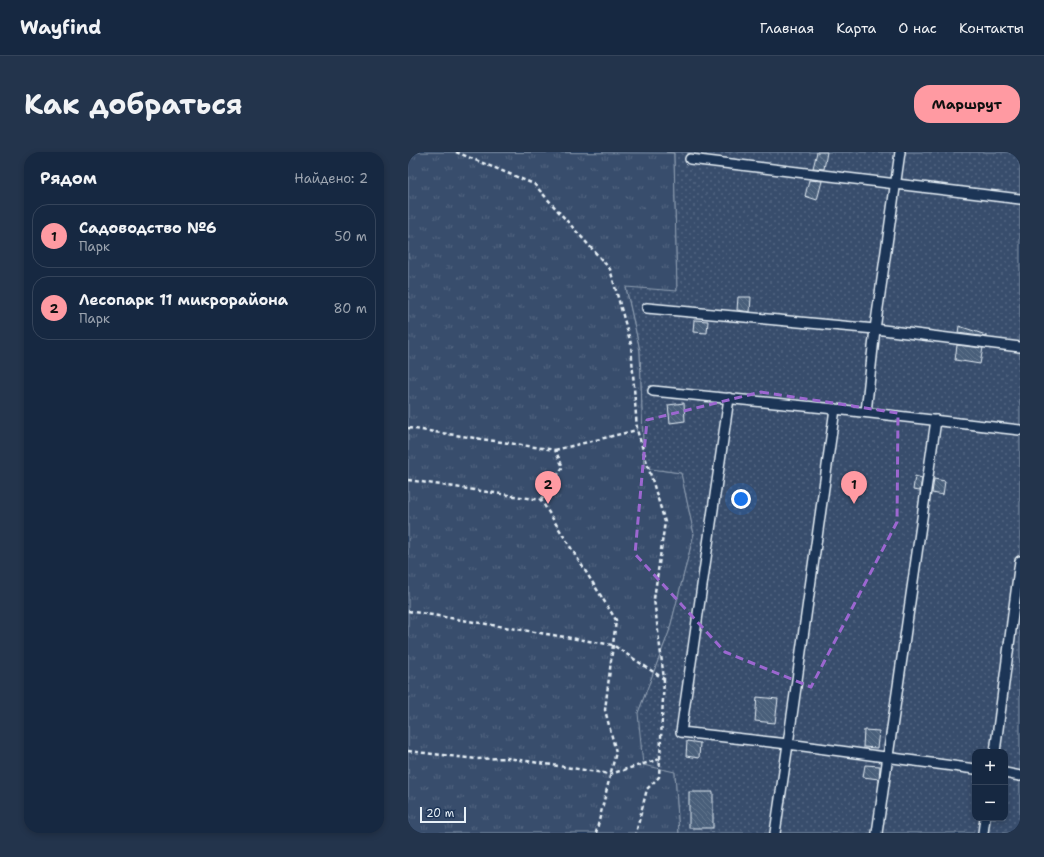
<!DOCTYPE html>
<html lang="ru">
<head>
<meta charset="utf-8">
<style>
	:root { --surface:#162841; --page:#23344c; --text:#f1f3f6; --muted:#9ea6b1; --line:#35445a; --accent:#ff9aa2 }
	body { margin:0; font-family:"Shantell Sans",sans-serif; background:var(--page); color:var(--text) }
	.controls { position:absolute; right:12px; bottom:12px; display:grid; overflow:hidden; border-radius:8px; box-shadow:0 2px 6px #0003 }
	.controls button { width:36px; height:36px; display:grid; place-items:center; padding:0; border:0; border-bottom:1px solid var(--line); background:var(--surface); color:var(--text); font:20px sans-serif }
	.scale { position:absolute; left:12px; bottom:10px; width:46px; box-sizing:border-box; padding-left:4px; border:2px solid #e8f1f8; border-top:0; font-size:11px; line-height:14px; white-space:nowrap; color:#e8f1f8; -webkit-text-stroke:3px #1d3557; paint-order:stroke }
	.you { position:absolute; left:333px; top:347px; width:14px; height:14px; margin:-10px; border:3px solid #fff; border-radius:50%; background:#1a73e8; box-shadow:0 0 0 6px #1a73e833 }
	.badge { display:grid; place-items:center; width:26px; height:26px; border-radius:50%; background:var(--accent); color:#111; font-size:13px; font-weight:700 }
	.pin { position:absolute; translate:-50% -33px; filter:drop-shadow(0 1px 2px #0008) }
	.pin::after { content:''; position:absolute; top:21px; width:14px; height:12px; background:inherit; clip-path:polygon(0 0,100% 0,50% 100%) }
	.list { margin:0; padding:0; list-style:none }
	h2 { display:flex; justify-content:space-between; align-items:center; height:52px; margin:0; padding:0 16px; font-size:17px }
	h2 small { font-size:13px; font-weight:400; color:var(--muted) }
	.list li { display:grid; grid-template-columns:26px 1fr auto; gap:12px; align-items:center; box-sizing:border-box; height:64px; margin:0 8px 8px; padding:0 8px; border:1px solid var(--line); border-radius:16px }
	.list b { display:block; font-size:15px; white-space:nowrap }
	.list p { margin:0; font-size:13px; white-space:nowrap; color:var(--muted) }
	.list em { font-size:13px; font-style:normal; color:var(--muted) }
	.map { position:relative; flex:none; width:612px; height:681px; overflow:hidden; border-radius:16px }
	header { display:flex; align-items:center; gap:24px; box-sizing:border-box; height:56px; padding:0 20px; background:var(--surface); border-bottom:1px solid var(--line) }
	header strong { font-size:19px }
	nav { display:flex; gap:22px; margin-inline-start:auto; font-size:14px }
	.intro { display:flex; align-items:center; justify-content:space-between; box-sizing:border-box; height:96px; padding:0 24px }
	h1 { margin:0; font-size:28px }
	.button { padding:10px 18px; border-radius:16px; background:var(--accent); color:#111; font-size:14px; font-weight:700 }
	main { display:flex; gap:24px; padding:0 24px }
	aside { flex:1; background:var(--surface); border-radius:16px; box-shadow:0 2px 6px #0003 }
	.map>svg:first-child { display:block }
	.park { fill:url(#park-tufts); stroke:#909fb2 }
	.garden { fill:url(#garden-dots); stroke:#909fb2; fill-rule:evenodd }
	.building { fill:url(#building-back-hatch); stroke:#e8f1f8 }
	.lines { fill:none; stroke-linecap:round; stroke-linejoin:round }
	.lane-casing { stroke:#e8f1f8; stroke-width:12 }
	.path { stroke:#e8f1f8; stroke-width:2.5; stroke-dasharray:4 3; stroke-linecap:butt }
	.lane { stroke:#1d3557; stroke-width:9 }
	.marked { fill:none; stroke:#9c67d0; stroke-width:3; stroke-dasharray:8 5; stroke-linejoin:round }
</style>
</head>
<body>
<header>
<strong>Wayfind</strong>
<nav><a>Главная</a><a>Карта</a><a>О нас</a><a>Контакты</a></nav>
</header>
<div class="intro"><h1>Как добраться</h1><a class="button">Маршрут</a></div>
<main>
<aside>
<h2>Рядом<small>Найдено: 2</small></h2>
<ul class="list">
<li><span class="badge">1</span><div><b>Садоводство №6</b><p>Парк</p></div><em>50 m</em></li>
<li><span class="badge">2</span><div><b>Лесопарк 11 микрорайона</b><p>Парк</p></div><em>80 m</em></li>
</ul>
</aside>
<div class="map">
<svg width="612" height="681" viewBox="0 0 612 681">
	<defs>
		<pattern id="park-tufts" width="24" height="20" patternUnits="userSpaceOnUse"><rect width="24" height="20" fill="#374d6c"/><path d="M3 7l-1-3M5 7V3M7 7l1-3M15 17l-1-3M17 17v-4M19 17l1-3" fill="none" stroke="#546782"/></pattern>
		<pattern id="garden-dots" width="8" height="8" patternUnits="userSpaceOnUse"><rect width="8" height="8" fill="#374d6c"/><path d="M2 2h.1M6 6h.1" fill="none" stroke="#546782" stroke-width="1.8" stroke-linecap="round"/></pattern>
		<pattern id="building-back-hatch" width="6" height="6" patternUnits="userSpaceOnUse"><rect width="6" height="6" fill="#495e7a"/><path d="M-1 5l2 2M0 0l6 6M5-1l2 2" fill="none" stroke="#63768e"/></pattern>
	</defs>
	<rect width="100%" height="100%" fill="#1d3557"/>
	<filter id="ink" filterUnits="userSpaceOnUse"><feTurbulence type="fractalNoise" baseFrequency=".025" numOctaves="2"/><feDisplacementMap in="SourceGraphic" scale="8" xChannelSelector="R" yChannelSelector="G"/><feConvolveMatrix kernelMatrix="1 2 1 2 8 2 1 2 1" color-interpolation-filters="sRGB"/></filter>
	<g filter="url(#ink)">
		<polygon class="park" points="0,0 266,1 269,140 218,136 232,198 236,316 273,321 286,382 261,480 230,561 267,620 271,681 0,681"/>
		<path class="garden" d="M258 0H612V681H271L267 620 235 613 230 561 261 480 286 382 273 321 236 316 232 198 218 135 269 139 266 1ZM567 600H597V666H567Z"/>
		<g class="building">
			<polygon points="409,0 419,0 416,17 405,16"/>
			<polygon points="401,28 414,29 409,48 397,44"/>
			<polygon points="330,145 343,145 342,160 329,158"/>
			<polygon points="286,168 300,169 299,181 285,180"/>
			<polygon points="551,174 578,183 578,185 550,181"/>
			<polygon points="549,193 575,196 572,212 547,208"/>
			<polygon points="276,251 277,269 262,271 260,253"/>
			<polygon points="507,324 514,326 512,339 505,338"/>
			<polygon points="526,327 537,329 535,343 524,341"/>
			<polygon points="349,545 370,547 367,571 347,569"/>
			<polygon points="456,578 471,579 469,596 455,595"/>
			<polygon points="279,589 292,591 291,606 278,604"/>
			<polygon points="457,613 472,614 471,627 455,625"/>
			<rect x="281" y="640" width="24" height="36"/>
		</g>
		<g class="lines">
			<g class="lane-casing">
				<g id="lane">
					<polyline points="282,7 612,47"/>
					<polyline points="239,156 467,177 612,195"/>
					<polyline points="245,239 427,257"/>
					<polyline points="321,246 273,580 380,592 367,681"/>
					<polyline points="458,260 467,177 492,0"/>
					<polyline points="587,600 612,409"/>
					<polyline points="567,617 380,592 427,257 612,278"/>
					<polyline points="597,621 612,624"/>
					<polyline points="469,681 528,268"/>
					<polyline points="575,681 577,666"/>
				</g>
			</g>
			<g class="path">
				<polyline points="48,0 126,32 202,117 223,192 229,278 257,370 246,447 256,527 251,625 239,637 228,681"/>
				<polyline points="0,276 147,298 155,315 133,348"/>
				<polyline points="147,298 229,278"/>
				<polyline points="0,328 133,348 208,468 197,558 208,600 188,681"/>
				<polyline points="0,459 205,493 256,527"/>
				<polyline points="0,599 68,607 99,606 202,622 252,607"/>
			</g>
			<use href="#lane" class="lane"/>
		</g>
	</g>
	<path class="marked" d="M353 240 490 261 489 370 403 535 317 500 227 402 239 268Z"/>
</svg>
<div class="controls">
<button>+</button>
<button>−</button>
</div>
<div class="scale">20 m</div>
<div class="you"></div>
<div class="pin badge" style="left:446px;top:352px">1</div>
<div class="pin badge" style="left:140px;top:352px">2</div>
</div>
</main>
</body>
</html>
